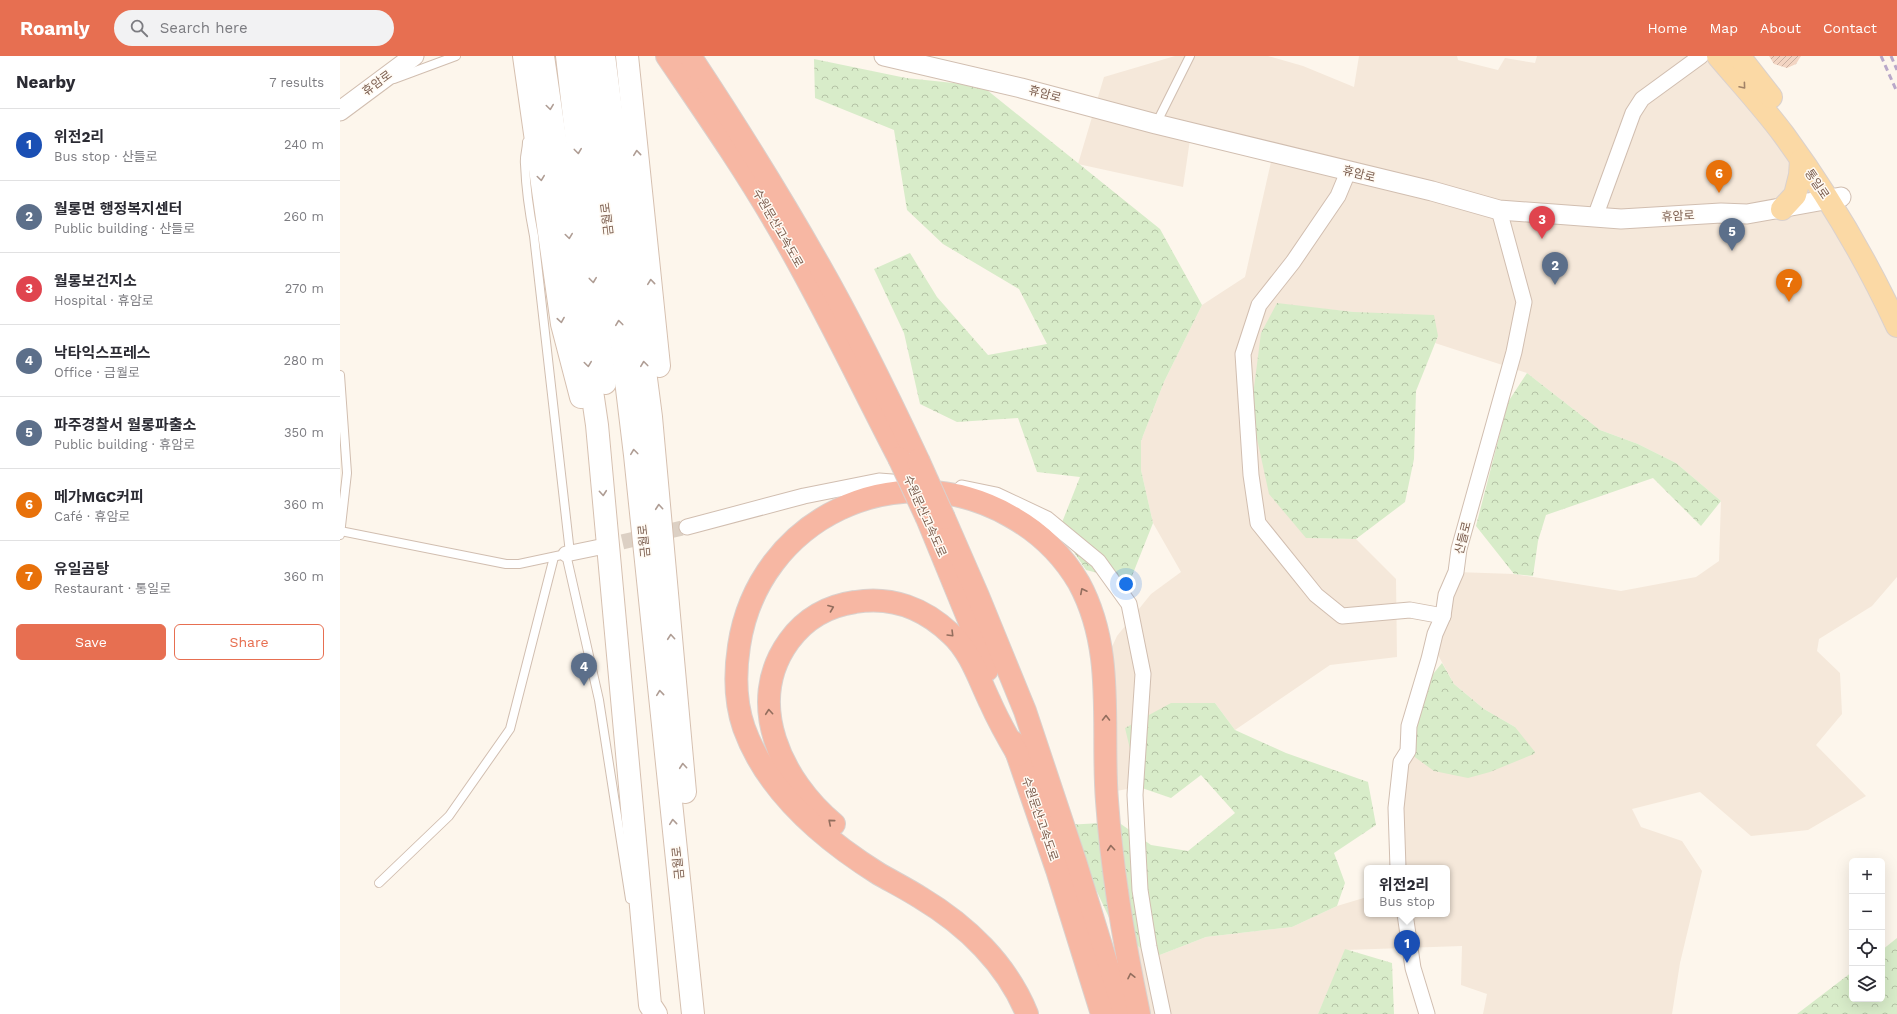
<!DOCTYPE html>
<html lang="en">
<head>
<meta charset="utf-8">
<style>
	:root { --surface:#fff; --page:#f2f2f3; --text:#2b2b33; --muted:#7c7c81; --line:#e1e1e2; --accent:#e76f51 }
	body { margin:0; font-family:"Work Sans","Noto Sans KR",sans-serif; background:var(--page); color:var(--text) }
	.controls { position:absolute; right:12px; bottom:12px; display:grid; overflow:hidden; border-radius:6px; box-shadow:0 4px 16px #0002 }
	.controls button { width:36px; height:36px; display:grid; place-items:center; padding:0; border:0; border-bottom:1px solid var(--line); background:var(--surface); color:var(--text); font:20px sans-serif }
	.you { position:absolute; left:786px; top:528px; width:14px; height:14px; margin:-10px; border:3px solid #fff; border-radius:50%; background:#1a73e8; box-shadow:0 0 0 6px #1a73e833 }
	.badge { display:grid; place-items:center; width:26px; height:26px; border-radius:50%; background:var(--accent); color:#fff; font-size:13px; font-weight:700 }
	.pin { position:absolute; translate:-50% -33px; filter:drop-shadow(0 1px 2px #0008) }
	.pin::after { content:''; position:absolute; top:21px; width:14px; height:12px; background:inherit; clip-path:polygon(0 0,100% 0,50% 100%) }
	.popup { position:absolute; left:1024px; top:809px; width:86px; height:52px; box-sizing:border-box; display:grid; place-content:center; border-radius:6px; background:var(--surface); filter:drop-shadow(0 1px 3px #0005); font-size:13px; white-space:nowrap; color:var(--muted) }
	.popup b { font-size:15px; color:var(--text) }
	.popup::after { content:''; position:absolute; left:50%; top:100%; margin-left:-8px; border:8px solid transparent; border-top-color:var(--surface) }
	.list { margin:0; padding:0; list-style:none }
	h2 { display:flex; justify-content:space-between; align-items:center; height:52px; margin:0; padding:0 16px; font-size:17px }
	h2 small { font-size:13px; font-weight:400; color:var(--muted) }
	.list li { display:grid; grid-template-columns:26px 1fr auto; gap:12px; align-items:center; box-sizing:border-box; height:72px; padding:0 16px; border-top:1px solid var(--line) }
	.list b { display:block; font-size:15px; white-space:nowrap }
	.list p { margin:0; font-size:13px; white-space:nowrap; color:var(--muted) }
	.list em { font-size:13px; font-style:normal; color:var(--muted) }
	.actions { display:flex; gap:8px; padding:12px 16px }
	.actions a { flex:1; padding:9px 0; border:1px solid var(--accent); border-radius:6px; text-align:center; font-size:14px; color:var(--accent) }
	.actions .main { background:var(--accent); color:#fff }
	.icon { flex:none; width:22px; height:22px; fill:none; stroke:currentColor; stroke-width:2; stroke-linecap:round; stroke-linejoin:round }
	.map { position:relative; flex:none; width:1557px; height:958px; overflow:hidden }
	header { display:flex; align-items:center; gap:24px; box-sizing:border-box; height:56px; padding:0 20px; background:var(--accent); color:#fff }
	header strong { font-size:19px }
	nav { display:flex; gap:22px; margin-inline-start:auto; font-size:14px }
	.search { width:280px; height:36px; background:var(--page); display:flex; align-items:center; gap:10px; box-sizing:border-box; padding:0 14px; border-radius:22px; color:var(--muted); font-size:15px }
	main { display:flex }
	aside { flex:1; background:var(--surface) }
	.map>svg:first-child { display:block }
	.residential { fill:#f5e8da }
	.forest { fill:url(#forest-crowns) }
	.building { fill:url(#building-hatch) }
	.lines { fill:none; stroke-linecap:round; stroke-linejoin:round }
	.minor-tunnel { stroke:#dcd0c4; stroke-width:15; stroke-dasharray:15 8; stroke-linecap:butt }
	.service-casing { stroke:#d1beb0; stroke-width:10 }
	.minor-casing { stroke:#d1beb0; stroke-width:17 }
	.tertiary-casing { stroke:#d1beb0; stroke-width:21 }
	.secondary-casing { stroke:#d6c0b0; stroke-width:24 }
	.primary-casing { stroke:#dad1cd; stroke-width:24 }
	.motorway-casing { stroke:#dad1cd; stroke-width:24 }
	.service { stroke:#fff; stroke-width:8 }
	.minor { stroke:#fff; stroke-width:15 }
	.tertiary { stroke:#fff; stroke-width:19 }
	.secondary { stroke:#fff; stroke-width:22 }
	.primary { stroke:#fbd9a5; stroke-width:22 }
	.motorway { stroke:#f7b7a3; stroke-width:22 }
	.rail { stroke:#b9a8c9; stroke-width:3; stroke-dasharray:6 4; stroke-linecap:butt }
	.motorway-bridge-casing { stroke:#dad1cd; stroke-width:24; stroke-linecap:butt }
	.motorway-bridge { stroke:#f7b7a3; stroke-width:22 }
	.oneway { stroke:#a18267 }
	.oneway2 { stroke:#af9d94 }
	.oneway3 { stroke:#936e5e }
	.labels { text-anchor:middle; stroke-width:3; stroke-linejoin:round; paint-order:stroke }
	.street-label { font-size:12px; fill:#7a5c4d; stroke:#fffaf3 }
</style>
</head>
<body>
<header>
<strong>Roamly</strong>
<div class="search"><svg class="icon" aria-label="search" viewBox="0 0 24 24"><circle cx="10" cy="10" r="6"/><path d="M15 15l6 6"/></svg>Search here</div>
<nav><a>Home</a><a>Map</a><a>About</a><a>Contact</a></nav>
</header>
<main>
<aside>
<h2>Nearby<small>7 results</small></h2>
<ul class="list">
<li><span class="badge" style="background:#1a4fb4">1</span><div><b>위전2리</b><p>Bus stop · 산들로</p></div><em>240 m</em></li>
<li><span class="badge" style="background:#5c6f8a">2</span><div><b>월롱면 행정복지센터</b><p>Public building · 산들로</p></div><em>260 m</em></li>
<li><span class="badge" style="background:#e0444e">3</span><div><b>월롱보건지소</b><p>Hospital · 휴암로</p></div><em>270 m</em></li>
<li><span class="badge" style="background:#5c6f8a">4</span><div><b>낙타익스프레스</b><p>Office · 금월로</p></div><em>280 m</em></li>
<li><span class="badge" style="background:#5c6f8a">5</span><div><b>파주경찰서 월롱파출소</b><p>Public building · 휴암로</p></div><em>350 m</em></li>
<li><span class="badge" style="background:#e8710a">6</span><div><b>메가MGC커피</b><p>Café · 휴암로</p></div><em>360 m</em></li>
<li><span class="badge" style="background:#e8710a">7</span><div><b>유일곰탕</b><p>Restaurant · 통일로</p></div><em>360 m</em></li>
</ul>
<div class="actions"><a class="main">Save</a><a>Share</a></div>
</aside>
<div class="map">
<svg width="1557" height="958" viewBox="0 0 1557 958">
	<defs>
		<pattern id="forest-crowns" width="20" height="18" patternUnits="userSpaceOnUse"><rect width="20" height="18" fill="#d8ecc9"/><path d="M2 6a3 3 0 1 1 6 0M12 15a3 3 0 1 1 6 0" fill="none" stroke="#b4c2a5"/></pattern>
		<pattern id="building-hatch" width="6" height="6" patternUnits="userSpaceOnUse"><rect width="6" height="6" fill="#f3d5c3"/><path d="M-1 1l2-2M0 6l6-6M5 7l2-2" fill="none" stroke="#cab0a1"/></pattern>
	</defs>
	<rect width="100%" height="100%" fill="#fdf6ec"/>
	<polygon class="residential" points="835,0 928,0 963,10 1014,31 1019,0 1117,0 1118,4 1158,14 1165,2 1195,7 1197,0 1378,0 1444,79 1557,270 1557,521 1532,550 1479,583 1477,595 1500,617 1502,658 1476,689 1526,740 1468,774 1411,780 1360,736 1292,753 1301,771 1342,785 1362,815 1340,907 1332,958 1143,958 1147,938 1121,929 1122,890 1006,894 978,958 793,958 772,868 812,902 866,881 952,871 997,850 1027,841 1027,858 1107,858 1107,812 1058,812 1060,722 1072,699 1175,671 1144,653 1114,628 1093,590 1116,516 1174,518 1281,535 1356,521 1379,505 1381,445 1336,407 1298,388 1260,374 1187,317 1095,287 1098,280 1014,256 937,248 966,482 1016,483 1056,523 1057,601 990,609 895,674 875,647 799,731 776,735 771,593 777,580 811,538 841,516 813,467 801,414 801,385 824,326 862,249 905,221 933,97 851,77 843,131 738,108 764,21"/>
	<g class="forest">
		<polygon points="474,3 566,22 642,30 820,173 862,249 824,326 801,385 801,414 813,467 790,525 746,514 719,474 740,421 697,416 678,362 617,366 580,348 564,277 534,213 570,197 597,241 648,299 707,288 679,233 603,188 567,154 554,74 475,42"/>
		<polygon points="937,247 1014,256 1094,259 1098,280 1076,335 1074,403 1065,446 1016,483 966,482 929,438 911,355 921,277"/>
		<polygon points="1187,317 1260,374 1298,388 1336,407 1381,445 1361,470 1313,422 1206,459 1198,485 1193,520 1174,518 1136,470 1168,346"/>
		<polygon points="1102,607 1114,628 1144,653 1175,671 1195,696 1194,698 1150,716 1128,722 1094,715 1072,699 1072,661 1089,623"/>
		<polygon points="831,647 875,647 895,674 946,697 1028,726 1036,769 994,797 1005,827 997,850 952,871 866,881 812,902 772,868 726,769 778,766 811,789 848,795 895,757 861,719 831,742 799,731 785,672"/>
		<polygon points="1557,882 1557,958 1457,958 1512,916 1512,943 1542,943 1542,894"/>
		<polygon points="1005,893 1052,907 1054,958 978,958"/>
	</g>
	<polygon class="building" points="1429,0 1461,0 1456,8 1447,12 1434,8"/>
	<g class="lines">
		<polyline class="minor-tunnel" points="260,491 347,471"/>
		<g class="service-casing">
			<g id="service">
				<polyline points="54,23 116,0"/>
				<polyline points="816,68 850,0"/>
				<path d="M187 86C187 94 184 100 185 108 186 133 189 155 194 180L230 497"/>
				<polyline points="0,319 7,417 0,479"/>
				<polyline points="0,475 166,508 179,508 226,498 259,644 290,843"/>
				<polyline points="39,827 109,760 170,673 214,501"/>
			</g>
		</g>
		<g class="minor-casing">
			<g id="minor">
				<polyline points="1008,116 998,140 953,206 919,249 903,298 911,419 918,467 976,539 1002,560 1070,554 1103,560"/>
				<polyline points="1255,161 1293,57 1302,43 1361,0"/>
				<polyline points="622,432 656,439 707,463 758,505 789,548 803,618 795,739 800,834 809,891 823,958"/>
				<polyline points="347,471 464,440 539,425 578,428"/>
				<polyline points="226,498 260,491"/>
				<polyline points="1058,812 1056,752 1061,706 1068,695 1069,670 1089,603 1095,578 1103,560 1106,539 1116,516 1119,493 1174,296 1184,246 1159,154"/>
				<polyline points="1065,858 1073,912 1087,958"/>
			</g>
		</g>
		<g class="tertiary-casing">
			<g id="tertiary">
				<polyline points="544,0 681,32 816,68 1092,135 1159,154 1281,163 1381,157 1407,158 1501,141"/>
				<polyline points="0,55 74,0"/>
			</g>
		</g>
		<g class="secondary-casing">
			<g id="secondary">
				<polyline points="184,0 222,268 241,341"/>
				<polyline points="203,0 257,369 310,949 316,958"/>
				<polyline points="227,0 265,327"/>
				<polyline points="247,0 295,399 353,958"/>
				<polyline points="264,0 311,361 345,736"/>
				<polyline points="287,0 319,310"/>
			</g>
		</g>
		<g class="primary-casing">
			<g id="primary">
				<path d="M1378 0C1400 26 1424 52 1444 79 1488 139 1526 203 1557 270"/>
				<polyline points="1399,0 1431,41"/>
				<polyline points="1442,153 1455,139 1460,119 1461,104"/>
			</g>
		</g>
		<g class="motorway-casing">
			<g id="motorway">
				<path d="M327 0C365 56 404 112 438 171 482 246 519 325 559 402"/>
				<path d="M350 0C395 68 439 138 479 209 515 272 547 338 578 404"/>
				<polyline points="587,462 628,562 647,614"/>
				<polyline points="604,462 638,540 685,655 735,805 782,958"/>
				<polyline points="673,686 717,814 762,958"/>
				<path d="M494 768C442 725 404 647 449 585 465 563 487 550 515 546 551 540 584 552 611 578 630 595 639 623 650 646 658 664 668 682 678 699"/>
				<path d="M687 958C667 908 626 869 581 842 567 833 553 826 539 818 483 783 427 736 404 672 395 646 395 616 399 590 418 462 558 396 670 460 699 476 722 498 739 527 776 595 761 671 767 745 772 817 784 887 799 958"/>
			</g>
		</g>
		<use href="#service" class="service"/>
		<use href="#minor" class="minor"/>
		<use href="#tertiary" class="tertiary"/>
		<use href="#secondary" class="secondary"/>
		<use href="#primary" class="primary"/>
		<use href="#motorway" class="motorway"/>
		<g class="rail">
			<polyline points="1541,0 1557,36"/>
			<polyline points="1551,0 1557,14"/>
		</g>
		<g class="motorway-bridge-casing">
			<g id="motorway-bridge">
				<polyline points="559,402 587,462"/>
				<polyline points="578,404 604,462"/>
			</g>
		</g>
		<use href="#motorway-bridge" class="motorway-bridge"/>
	</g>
	<defs><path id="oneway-chevron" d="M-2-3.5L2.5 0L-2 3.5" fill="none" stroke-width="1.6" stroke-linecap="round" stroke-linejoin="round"/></defs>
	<use class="oneway" href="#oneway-chevron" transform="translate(1403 30) rotate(50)"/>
	<g class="oneway2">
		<use href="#oneway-chevron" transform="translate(210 51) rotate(82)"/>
		<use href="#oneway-chevron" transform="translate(238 95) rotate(83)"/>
		<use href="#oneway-chevron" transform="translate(297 97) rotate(-96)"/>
		<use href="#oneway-chevron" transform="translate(201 122) rotate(82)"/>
		<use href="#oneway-chevron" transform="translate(229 180) rotate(82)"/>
		<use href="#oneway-chevron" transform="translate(253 224) rotate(83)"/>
		<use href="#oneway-chevron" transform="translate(311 226) rotate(-96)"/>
		<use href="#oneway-chevron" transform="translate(221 264) rotate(81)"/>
		<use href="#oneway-chevron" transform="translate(279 267) rotate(-97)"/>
		<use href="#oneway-chevron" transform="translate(248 308) rotate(82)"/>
		<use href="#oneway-chevron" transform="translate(304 308) rotate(-97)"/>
		<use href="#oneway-chevron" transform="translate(294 396) rotate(-97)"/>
		<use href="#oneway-chevron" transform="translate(263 437) rotate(85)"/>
		<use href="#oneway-chevron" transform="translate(319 451) rotate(-95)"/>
		<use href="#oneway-chevron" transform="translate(331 581) rotate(-95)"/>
		<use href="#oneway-chevron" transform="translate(320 637) rotate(-96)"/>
		<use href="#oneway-chevron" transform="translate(343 710) rotate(-95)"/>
		<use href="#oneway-chevron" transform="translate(333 766) rotate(-96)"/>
	</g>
	<g class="oneway3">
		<use href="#oneway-chevron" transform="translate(743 535) rotate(-117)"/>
		<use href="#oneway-chevron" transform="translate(491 552) rotate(-21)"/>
		<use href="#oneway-chevron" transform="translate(611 578) rotate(45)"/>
		<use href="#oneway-chevron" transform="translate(429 656) rotate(-95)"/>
		<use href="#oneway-chevron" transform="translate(766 662) rotate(-90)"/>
		<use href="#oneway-chevron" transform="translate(491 766) rotate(-140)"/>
		<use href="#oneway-chevron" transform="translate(771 792) rotate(-95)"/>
		<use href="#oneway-chevron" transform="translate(791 920) rotate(-102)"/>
	</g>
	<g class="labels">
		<g class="street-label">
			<text transform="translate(37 27) rotate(-36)" y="4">휴암로</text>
			<text transform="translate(705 38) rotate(15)" y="4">휴암로</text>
			<text transform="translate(1019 118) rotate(14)" y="4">휴암로</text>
			<text transform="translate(1477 128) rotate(56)" y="4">통일로</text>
			<text transform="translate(1338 160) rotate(-3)" y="4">휴암로</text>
			<text transform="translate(267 163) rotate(-97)" y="4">금월로</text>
			<text transform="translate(438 172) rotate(60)" y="4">수원문산고속도로</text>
			<text transform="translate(585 460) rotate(66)" y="4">수원문산고속도로</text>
			<text transform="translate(1123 482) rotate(-76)" y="4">산들로</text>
			<text transform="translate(304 485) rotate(-96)" y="4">금월로</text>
			<text transform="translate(700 763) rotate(71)" y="4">수원문산고속도로</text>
			<text transform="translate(338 807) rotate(-96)" y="4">금월로</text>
		</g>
	</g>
</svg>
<div class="controls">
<button>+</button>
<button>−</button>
<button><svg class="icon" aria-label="locate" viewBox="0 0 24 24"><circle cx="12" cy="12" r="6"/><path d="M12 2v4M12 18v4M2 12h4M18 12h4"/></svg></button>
<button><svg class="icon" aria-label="layers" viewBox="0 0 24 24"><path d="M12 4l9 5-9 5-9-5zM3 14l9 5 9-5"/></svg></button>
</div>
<div class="you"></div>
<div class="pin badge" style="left:1067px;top:907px;background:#1a4fb4">1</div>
<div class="popup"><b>위전2리</b>Bus stop</div>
<div class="pin badge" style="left:1215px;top:229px;background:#5c6f8a">2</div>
<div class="pin badge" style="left:1202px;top:183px;background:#e0444e">3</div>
<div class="pin badge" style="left:244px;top:630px;background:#5c6f8a">4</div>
<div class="pin badge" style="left:1392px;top:195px;background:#5c6f8a">5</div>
<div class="pin badge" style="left:1379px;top:137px;background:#e8710a">6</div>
<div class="pin badge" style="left:1449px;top:246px;background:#e8710a">7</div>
</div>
</main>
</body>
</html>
